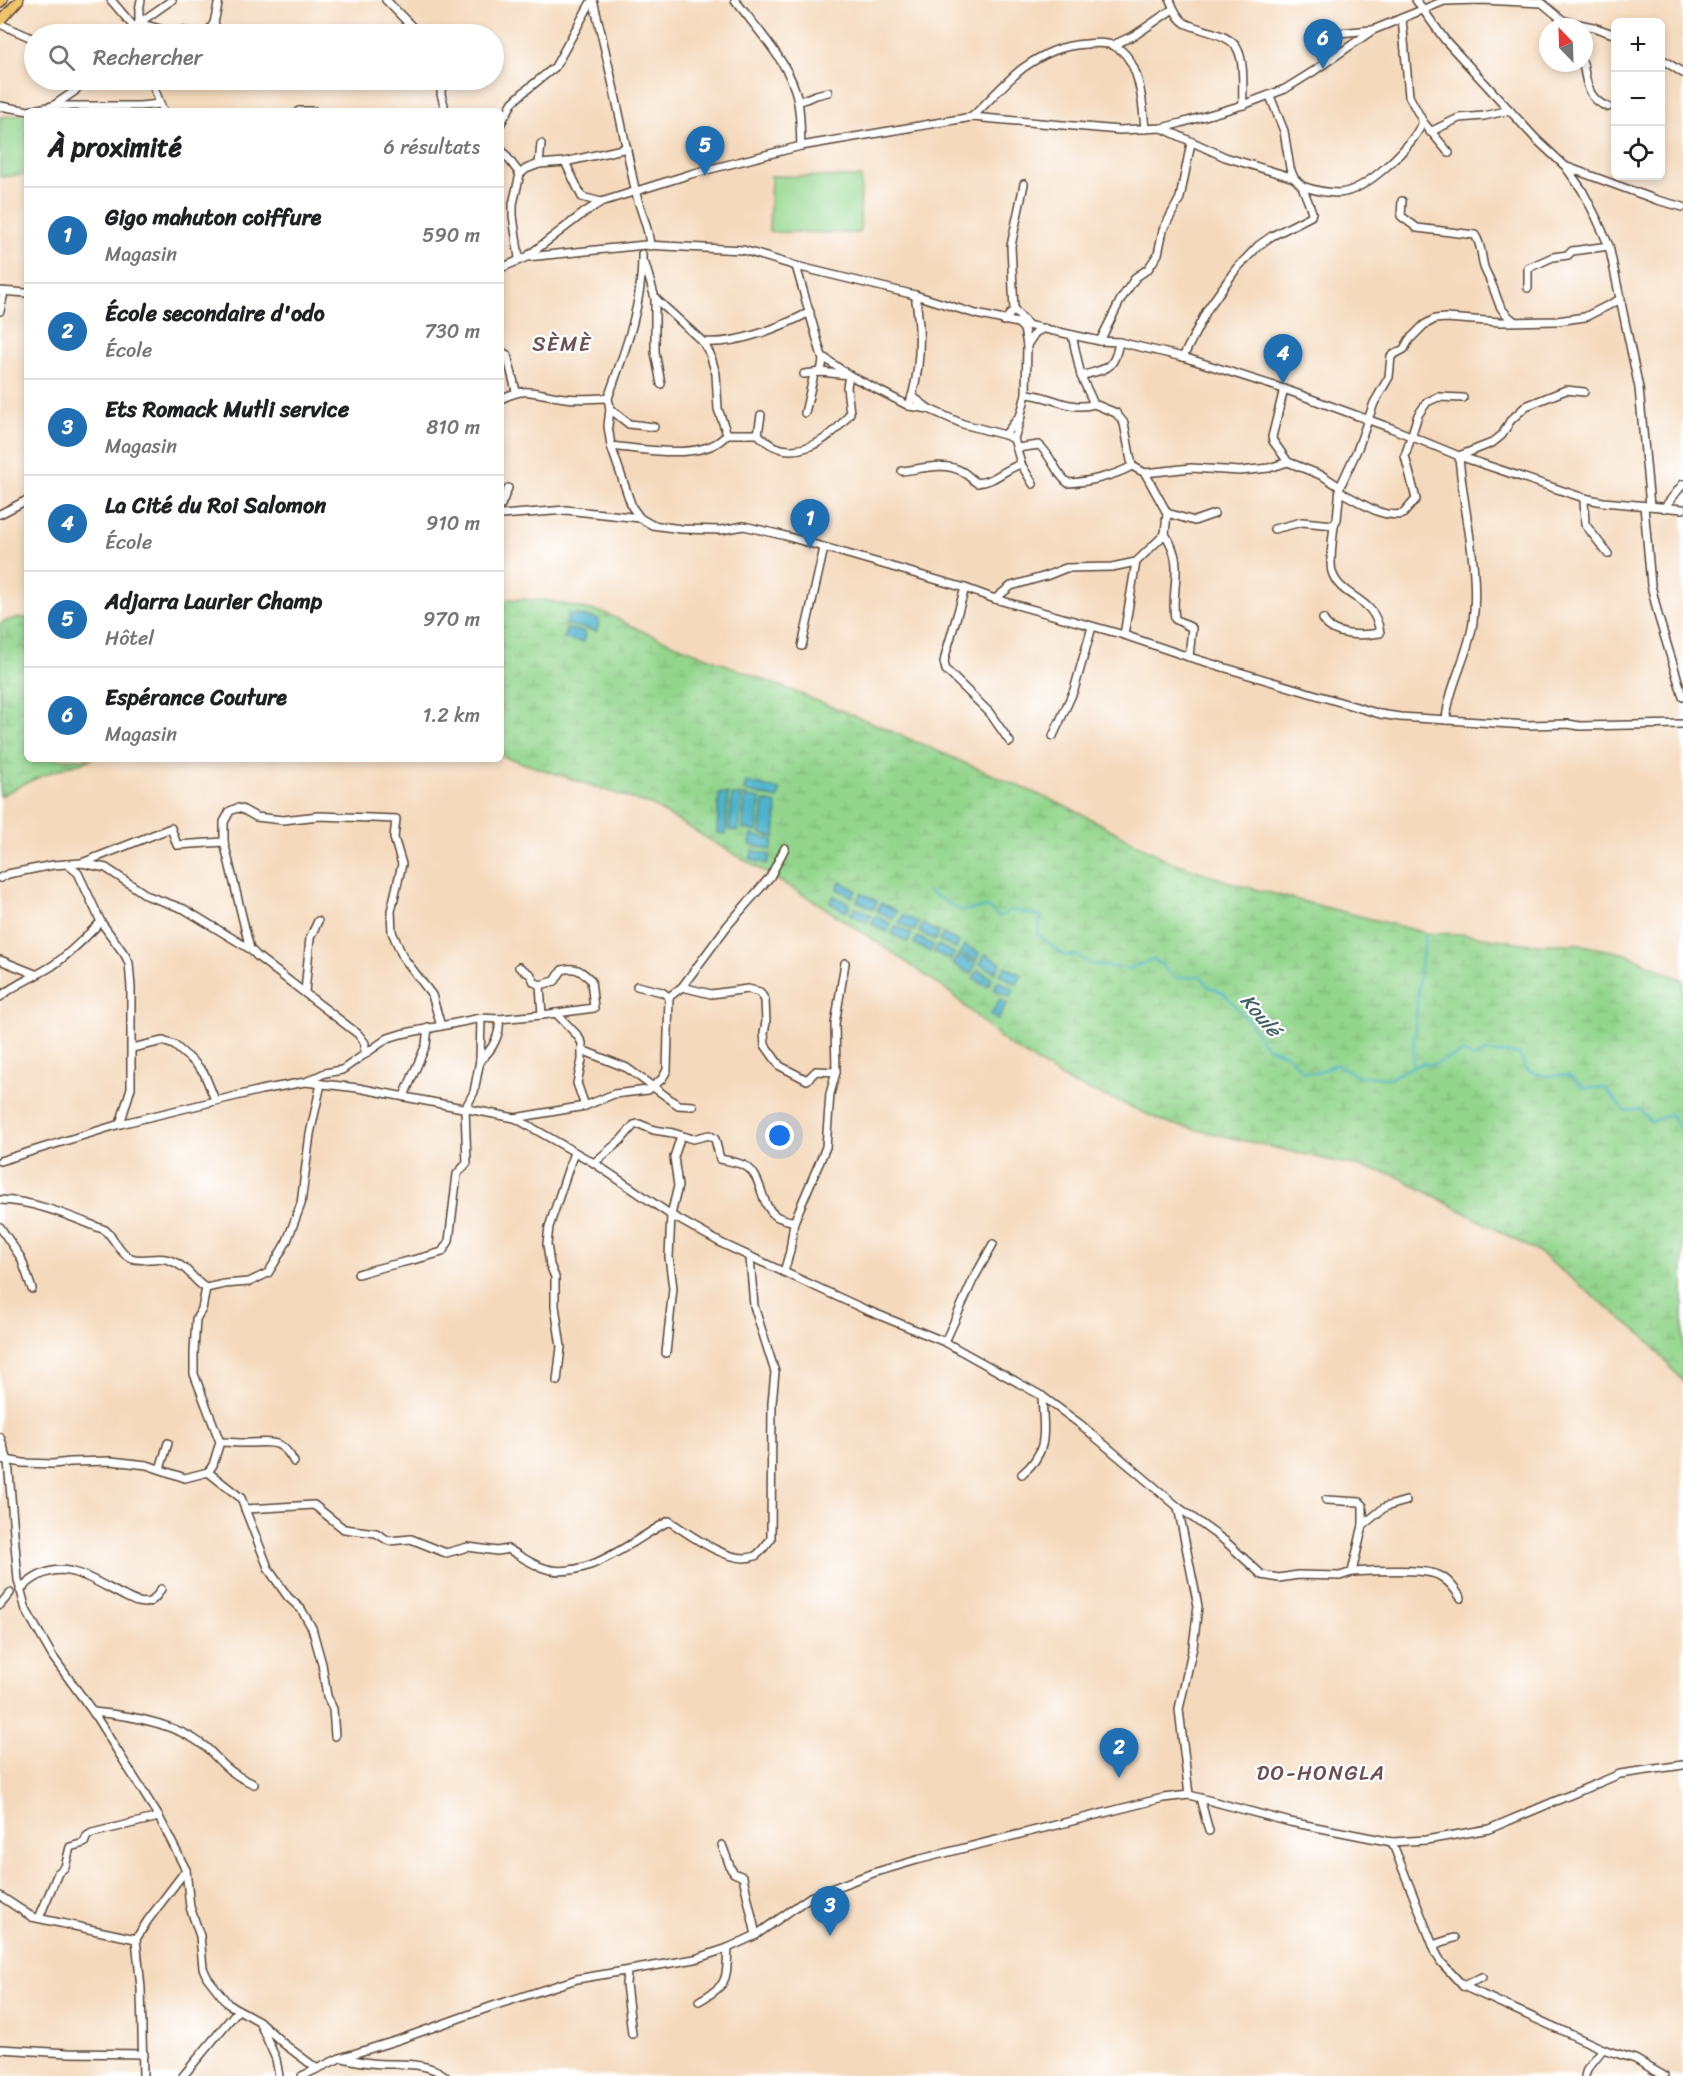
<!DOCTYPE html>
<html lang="fr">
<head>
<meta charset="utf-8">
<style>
	:root { --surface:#fff; --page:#f2f2f2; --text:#202124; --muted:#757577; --line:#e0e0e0; --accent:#1f6fb2 }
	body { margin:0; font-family:Sriracha,sans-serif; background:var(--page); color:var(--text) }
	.controls { position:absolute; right:18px; top:18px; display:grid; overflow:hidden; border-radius:9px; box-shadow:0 3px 9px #0003 }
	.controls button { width:54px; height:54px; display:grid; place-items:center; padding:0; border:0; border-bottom:2px solid var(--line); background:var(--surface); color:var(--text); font:30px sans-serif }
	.compass { position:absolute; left:1539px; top:18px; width:54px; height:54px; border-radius:50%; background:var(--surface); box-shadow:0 3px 9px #0003; rotate:337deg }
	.you { position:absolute; left:780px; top:1136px; width:21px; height:21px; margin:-15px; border:4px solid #fff; border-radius:50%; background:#1a73e8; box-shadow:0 0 0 9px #1a73e833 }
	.badge { display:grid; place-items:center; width:39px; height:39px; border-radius:50%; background:var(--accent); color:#fff; font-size:20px; font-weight:700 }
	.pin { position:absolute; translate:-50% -50px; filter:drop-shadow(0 2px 3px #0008) }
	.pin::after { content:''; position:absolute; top:32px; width:21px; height:18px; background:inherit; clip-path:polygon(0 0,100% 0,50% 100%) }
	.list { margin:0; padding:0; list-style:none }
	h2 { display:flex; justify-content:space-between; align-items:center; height:78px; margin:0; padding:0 24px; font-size:26px }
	h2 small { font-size:20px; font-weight:400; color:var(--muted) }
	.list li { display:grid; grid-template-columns:39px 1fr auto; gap:18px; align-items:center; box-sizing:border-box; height:96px; padding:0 24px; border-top:2px solid var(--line) }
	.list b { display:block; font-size:22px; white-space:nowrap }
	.list p { margin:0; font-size:20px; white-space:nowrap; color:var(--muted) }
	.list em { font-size:20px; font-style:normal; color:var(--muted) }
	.icon { flex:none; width:33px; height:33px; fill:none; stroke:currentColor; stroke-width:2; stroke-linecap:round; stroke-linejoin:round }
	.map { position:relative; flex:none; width:1683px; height:2076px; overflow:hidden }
	.search { position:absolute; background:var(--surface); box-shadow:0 3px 9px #0003; left:24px; top:24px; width:480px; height:66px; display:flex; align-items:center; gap:15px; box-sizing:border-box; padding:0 21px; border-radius:33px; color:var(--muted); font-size:22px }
	.panel { position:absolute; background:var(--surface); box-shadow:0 3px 9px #0003; left:24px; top:108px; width:480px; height:654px; border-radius:9px }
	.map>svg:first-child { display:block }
	.wetland { fill:url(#wetland-marsh); stroke:#678056; stroke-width:1.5 }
	.pitch { fill:#93d58d; stroke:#678056; stroke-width:1.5 }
	.water { fill:#4db3cc; stroke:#446e75; stroke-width:1.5 }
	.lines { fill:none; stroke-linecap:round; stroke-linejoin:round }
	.stream { stroke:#4db3cc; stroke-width:2 }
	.minor-casing { stroke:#574436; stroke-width:10 }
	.major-casing { stroke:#574436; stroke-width:11 }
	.minor { stroke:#fff; stroke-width:7 }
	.major { stroke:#efc469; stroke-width:8 }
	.labels { text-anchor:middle; stroke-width:4.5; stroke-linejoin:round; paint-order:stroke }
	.water-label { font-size:20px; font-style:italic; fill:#426164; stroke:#fff }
	.quarter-label { font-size:21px; letter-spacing:1.5px; fill:#6c5054; stroke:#fff }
</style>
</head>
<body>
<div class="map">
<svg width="1683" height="2076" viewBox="0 0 1683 2076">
	<defs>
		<pattern id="wetland-marsh" width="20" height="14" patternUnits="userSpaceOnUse" patternTransform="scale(1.5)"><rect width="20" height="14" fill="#93d58d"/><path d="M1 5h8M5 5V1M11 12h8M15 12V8" fill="none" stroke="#80b779"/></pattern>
	</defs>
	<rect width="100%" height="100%" fill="#fff"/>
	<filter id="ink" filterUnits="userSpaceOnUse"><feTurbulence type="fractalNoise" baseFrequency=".0167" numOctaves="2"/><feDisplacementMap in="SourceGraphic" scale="12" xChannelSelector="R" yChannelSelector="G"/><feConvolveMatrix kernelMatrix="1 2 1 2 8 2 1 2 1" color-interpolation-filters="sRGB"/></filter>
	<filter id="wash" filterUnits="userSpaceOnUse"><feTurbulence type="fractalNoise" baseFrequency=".008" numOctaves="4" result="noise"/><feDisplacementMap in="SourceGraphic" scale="24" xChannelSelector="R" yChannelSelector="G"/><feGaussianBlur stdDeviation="1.35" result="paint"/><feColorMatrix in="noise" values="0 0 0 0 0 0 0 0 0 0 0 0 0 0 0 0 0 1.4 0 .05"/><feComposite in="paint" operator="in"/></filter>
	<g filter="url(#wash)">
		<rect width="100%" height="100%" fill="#f4d9bc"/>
		<g class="wetland">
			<polygon points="509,599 544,600 605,613 642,631 870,722 1072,809 1167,860 1235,884 1426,933 1463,934 1530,944 1577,944 1627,954 1683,980 1683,1382 1645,1337 1538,1252 1395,1175 1167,1123 1115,1100 1072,1084 1006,1043 948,991 874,940 819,904 651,805 501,756 501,601"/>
			<path d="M16 618H27V759H93C61 767 29 780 0 796V623Z"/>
		</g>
		<g class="pitch">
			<polygon points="27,114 27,174 0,177 0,117"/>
			<polygon points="771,176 861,177 860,233 769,232"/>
		</g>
		<g class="water">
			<polygon points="568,614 599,619 597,631 566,625"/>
			<polygon points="566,629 585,632 583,642 564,639"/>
			<polygon points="746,782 780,790 778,799 744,791"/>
			<polygon points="719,793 728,794 726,834 717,833"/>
			<polygon points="732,795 742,796 739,831 729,830"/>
			<polygon points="745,796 760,799 757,832 743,829"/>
			<polygon points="764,801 777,804 775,837 761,834"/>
			<polygon points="752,835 774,840 771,850 750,844"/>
			<polygon points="753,850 770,855 767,864 750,859"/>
			<polygon points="840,882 856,890 853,897 837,889"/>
			<polygon points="861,893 877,901 873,909 857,901"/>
			<polygon points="834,896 850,904 846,912 830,903"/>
			<polygon points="881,903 897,911 893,919 877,911"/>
			<polygon points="855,907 871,915 867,922 851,914"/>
			<polygon points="903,915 919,923 915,931 899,923"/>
			<polygon points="875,916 891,924 887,932 871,924"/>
			<polygon points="923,924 939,933 935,940 919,932"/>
			<polygon points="896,926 912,934 908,942 892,934"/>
			<polygon points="943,934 959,942 956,949 939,941"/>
			<polygon points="917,937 934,945 930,952 914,944"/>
			<polygon points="938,945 954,953 950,960 934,952"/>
			<polygon points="964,945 980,953 976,961 960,953"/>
			<polygon points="986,954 1001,963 995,972 980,964"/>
			<polygon points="958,955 976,964 971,974 953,964"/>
			<polygon points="1005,966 1022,975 1017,984 1000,975"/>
			<polygon points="978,970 992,978 988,986 973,978"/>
			<polygon points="998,981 1014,990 1010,997 994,989"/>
			<polygon points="1000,999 1007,1003 998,1020 990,1016"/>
		</g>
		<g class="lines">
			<g class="stream">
				<polyline points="927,891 961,911 987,907 999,917 1011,910 1041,916 1037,934 1064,956 1077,955 1090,964 1128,969 1154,959 1175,978 1200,976 1209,987 1224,993 1247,1019 1266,1047 1286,1054 1304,1072 1316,1073 1336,1064 1358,1076 1389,1078 1422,1063 1433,1065 1463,1052 1473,1058 1485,1052 1519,1054 1527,1070 1545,1076 1568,1075 1584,1088 1605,1088 1625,1111 1639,1109 1651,1122 1670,1114 1679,1127 1683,1129"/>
				<polyline points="1412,1067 1419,977 1426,933"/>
			</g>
		</g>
	</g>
	<g filter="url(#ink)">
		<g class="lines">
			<g class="minor-casing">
				<g id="minor">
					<polyline points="111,0 134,27 136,34"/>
					<polyline points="141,0 139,10 139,23 167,31 183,31 194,34"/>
					<polyline points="386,0 419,34"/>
					<path d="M593 0C609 63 622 126 635 189 639 209 649 226 650 246"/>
					<path d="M735 0C754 25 786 60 795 90 801 107 800 128 801 146"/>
					<path d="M1170 0C1173 8 1177 18 1185 23 1199 31 1231 33 1238 50 1245 66 1242 87 1243 105"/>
					<polyline points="1416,0 1445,40 1536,139 1565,166 1582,190 1596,217 1609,246 1639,388 1650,506"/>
					<polyline points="1402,18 1409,96 1423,122 1449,153"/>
					<polyline points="0,24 34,39"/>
					<polyline points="1317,32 1328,34 1371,30"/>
					<polyline points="128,34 139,23 172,0"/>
					<polyline points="207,34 214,23"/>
					<polyline points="219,34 214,23 219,0"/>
					<polyline points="1113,45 1135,35 1173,9"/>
					<polyline points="1660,58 1683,73"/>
					<path d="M1583 63C1586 82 1588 100 1608 107"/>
					<polyline points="151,80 163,111"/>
					<polyline points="442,80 441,94 444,105 443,111"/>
					<polyline points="798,102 816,95 828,92"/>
					<polyline points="0,106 29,111 53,106 140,106 160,104"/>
					<polyline points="53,106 75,91 83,80"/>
					<polyline points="299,111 314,111"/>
					<path d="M972 117C989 101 1005 82 1023 68 1043 54 1062 45 1086 44 1095 43 1106 42 1114 46 1140 57 1143 105 1145 129"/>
					<polyline points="501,123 513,102 525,91 555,67 592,0"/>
					<polyline points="1162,128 1225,157 1294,178"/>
					<polyline points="1430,132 1459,118 1484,116 1510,110"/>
					<polyline points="501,149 520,174"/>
					<polyline points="565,162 582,197 601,202"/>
					<polyline points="539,164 541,144"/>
					<polyline points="1567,167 1657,200 1683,207"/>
					<path d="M1302 186C1313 190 1326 193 1339 193 1367 191 1411 147 1423 122"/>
					<path d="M1402 201 1401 216 1417 228 1475 235C1482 245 1481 256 1484 267 1486 273 1490 279 1492 285 1500 303 1497 308 1514 321"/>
					<path d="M642 254C643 304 625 351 608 398L610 409 608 426 611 446 632 507 640 518 652 525 681 529 721 530 744 526 782 535 965 588 995 599 1124 635 1189 657 1380 714 1400 717 1527 725 1568 724 1580 726 1683 724"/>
					<polyline points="529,255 585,212 601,202 691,174 801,146 972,117 1119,130 1162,128 1181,123 1243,105 1285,89 1314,71 1373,30 1444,1 1482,0 1542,3 1564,21 1593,27 1616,35"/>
					<polyline points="519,258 513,216 513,204 520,174 526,169 539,164 565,162 627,148"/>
					<path d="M645 264 655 298 703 342 710 354 716 374 718 409 727 434H758C788 467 829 443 850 413L847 387 849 375"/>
					<polyline points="796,266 823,360 821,372"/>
					<polyline points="501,268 527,257 645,245 743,250 796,266 915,295 976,314 1100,341 1119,342 1183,357 1284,389 1391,428 1459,456 1584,498 1603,502 1683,509"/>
					<polyline points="1528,288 1528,268 1553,257 1568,255 1572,251 1609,246"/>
					<polyline points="0,291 27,293"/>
					<polyline points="655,298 655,352 661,384"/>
					<polyline points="1014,310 1028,325"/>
					<polyline points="0,311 4,292"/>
					<polyline points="1004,321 1014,310 1011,246 1024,184"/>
					<polyline points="1018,323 1024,329 1027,345 1026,394 1021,414 1005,435 1014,439 1021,464 1033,484"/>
					<polyline points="1072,335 1081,376 1094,404 1116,413 1124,423 1132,466 1145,473 1191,468 1240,471 1269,468 1288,462"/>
					<polyline points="1100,341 1121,299 1136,277 1148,269 1158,254 1163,230 1180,198 1191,143"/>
					<path d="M703 342C737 345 781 327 810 312"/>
					<polyline points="1027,345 1035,333 1044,328"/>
					<polyline points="501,351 507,355 516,391"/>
					<polyline points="822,356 847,374"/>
					<polyline points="1183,357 1207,310 1236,269 1259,245 1272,236 1311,216 1312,212 1302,186 1294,178 1290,168 1284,131 1270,96"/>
					<polyline points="804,374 821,372 849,375 909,406 929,409 963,424 1005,435"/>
					<path d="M1081 376C1107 368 1114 371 1119 342"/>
					<polyline points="1284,389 1272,437 1273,441 1288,462 1323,476 1340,487"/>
					<path d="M1026 394C1050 395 1071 412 1094 404"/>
					<polyline points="912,396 929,409"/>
					<path d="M501 399C528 385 537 395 565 398 579 400 594 398 608 398"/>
					<path d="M909 406C921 370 922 332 915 295"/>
					<polyline points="610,409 629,424 654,427"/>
					<polyline points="805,413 814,374"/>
					<polyline points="758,434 761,415"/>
					<polyline points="1014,439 1021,416"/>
					<path d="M611 446C642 449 706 462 727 434"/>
					<path d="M1017 448 1039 445C1052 456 1055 473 1068 483 1088 482 1114 476 1132 466"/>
					<path d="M902 471C922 469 944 461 963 472 968 475 972 480 977 483 996 481 1003 470 1021 464"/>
					<polyline points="1145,473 1167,513 1194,521 1214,514"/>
					<path d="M1340 492C1361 501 1379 519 1403 514L1416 499 1405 456 1418 415 1427 402 1438 397 1463 398"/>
					<polyline points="1584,498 1585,524 1608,554"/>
					<polyline points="501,505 508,488"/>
					<polyline points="1644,506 1651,585 1658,615 1683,697"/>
					<polyline points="1664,508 1683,484"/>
					<polyline points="0,514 27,500"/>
					<polyline points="501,515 566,510 640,518"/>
					<polyline points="1274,529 1302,522 1334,525"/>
					<path d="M1165 534C1186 566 1170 586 1175 619L1192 628 1189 657"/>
					<polyline points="965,588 946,653 944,662 946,670 989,712 1010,742"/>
					<polyline points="995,599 1011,586 1046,576 1066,568 1112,567 1136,562 1165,534 1167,513"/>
					<path d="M1323 619C1332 637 1362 636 1380 633 1375 595 1341 600 1332 572 1329 562 1333 537 1334 525L1337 519 1340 487 1358 448 1374 403 1389 377 1391 356 1404 349 1409 340 1424 325 1435 319 1446 318 1501 322 1557 321 1585 317 1621 299"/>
					<polyline points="1124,635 1136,562"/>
					<polyline points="802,646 824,548"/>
					<path d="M1446 720C1449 685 1469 654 1473 622 1480 567 1463 511 1459 456L1492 443 1502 435 1510 421 1526 406 1566 390 1584 392"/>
					<polyline points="1053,736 1074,690 1092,627"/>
					<polyline points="82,863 171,828 177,845 224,842"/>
					<polyline points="67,864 78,873 101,922 125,955 129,963 131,988 131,1088 120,1124"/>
					<polyline points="0,878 8,874 53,865 82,863 106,868 148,896 184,909 250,949"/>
					<polyline points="0,960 35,974"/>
					<polyline points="519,967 531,975 534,982 540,985 542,1015"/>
					<polyline points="637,986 662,992 669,997"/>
					<polyline points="682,987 711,994 748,989 760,992 765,1000 766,1022 764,1033 765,1045 780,1066 807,1080 816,1071 836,1072"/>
					<polyline points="305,992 310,938 318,921"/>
					<path d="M0 997C16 983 35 977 52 966 70 954 85 937 101 922"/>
					<polyline points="556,1013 577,1035 582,1043 582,1060 577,1083 585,1106"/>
					<polyline points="132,1048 163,1041 174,1045 195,1063 204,1073 215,1100"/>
					<polyline points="582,1050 627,1068 678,1105 693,1106"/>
					<polyline points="364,1055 365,1043 358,1034 258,957 250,949 224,842 224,822 230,811 237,808 242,809 256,817 283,820 319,816 396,819 394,838 402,864 391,911 392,932 403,957 432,995 441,1026"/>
					<path d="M480 1060C492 1051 501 1034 499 1019"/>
					<path d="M308 1081 325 1073 342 1070 388 1038 401 1034 481 1018 499 1019 542 1015 594 1008 591 980C581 971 576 966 562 970L555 981 540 985"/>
					<polyline points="404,1096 426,1045 428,1027"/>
					<polyline points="515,1118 585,1106 614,1094 648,1090 662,1079 667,1070 669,997 682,987 728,925 770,877 785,848"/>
					<polyline points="0,1161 120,1124 261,1090 305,1082 358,1088 515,1118 594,1163 671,1215 723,1244 864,1309 945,1342 1042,1396 1080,1424 1178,1507 1225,1541 1262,1575 1279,1578 1298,1575 1340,1576 1352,1572 1363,1525 1363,1505 1360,1502 1326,1500"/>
					<path d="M594 1163 621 1140 634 1125 639 1124 654 1130 673 1133 693 1139 709 1135 715 1139 720 1159C729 1161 739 1162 747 1167 763 1178 760 1205 776 1216 781 1219 788 1220 794 1222"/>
					<path d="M0 1200C37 1201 71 1217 105 1230 114 1237 120 1254 131 1258 148 1264 159 1251 181 1266 191 1272 196 1283 206 1288"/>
					<polyline points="0,1227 21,1258 32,1289"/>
					<polyline points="784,1272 790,1251 794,1222 826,1147 830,1094 836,1072 835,1024 845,963"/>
					<path d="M358 1274C386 1265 414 1261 442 1252L449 1241 457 1174 467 1163 465 1109 474 1092 480 1060 481 1018"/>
					<polyline points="945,1342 973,1280 993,1244"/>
					<polyline points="666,1353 673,1288 669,1257 671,1215 678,1186 674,1157 681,1136"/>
					<polyline points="557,1381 561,1347 555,1306 555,1277 550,1265 547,1244 549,1227 574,1152"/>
					<polyline points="0,1437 8,1461 18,1580 26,1610 53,1657 93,1712 159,1817 186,1870 148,1920 136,1939 141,1988 143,2076"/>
					<path d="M220 1442C228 1442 236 1443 245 1443 269 1443 281 1437 294 1462"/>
					<polyline points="0,1459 23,1463 53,1464 70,1462 111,1461 147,1465 185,1478 208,1472 213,1465 220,1442 194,1374 194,1352 196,1319 202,1309 206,1288 224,1284 249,1282 268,1273 275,1262 287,1241 301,1204 310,1134 321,1084"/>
					<polyline points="160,1469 168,1443"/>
					<path d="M208 1472 241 1498 245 1509 314 1505 344 1529 376 1533 389 1541 411 1539 446 1553 468 1547 497 1551 508 1549C519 1555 530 1563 541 1567 583 1584 633 1540 669 1521 689 1534 731 1566 755 1556 761 1553 766 1544 771 1539L772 1403 775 1372 754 1306 750 1258"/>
					<path d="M1022 1474C1051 1450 1043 1429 1042 1396"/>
					<polyline points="1178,1507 1198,1606 1193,1647 1179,1709 1189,1795"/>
					<polyline points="245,1509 269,1570 288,1597 301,1609 312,1628 322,1664 327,1696 333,1709 335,1736"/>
					<polyline points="1363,1525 1385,1507 1406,1501"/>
					<path d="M1352 1572C1370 1571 1422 1568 1438 1575 1448 1579 1455 1589 1461 1598"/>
					<path d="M20 1590C58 1552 86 1577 126 1597 132 1600 141 1605 149 1602 155 1600 158 1594 161 1589"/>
					<polyline points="0,1605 10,1593"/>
					<path d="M93 1712C128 1715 174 1723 203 1745 214 1753 222 1766 234 1773 240 1778 247 1781 254 1784"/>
					<polyline points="1200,1798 1209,1831"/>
					<polyline points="1392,1842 1436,1953 1441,1962 1463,1986 1603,2049 1635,2059 1664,2076"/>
					<polyline points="722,1845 731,1869 734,1873 743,1877 756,1935"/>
					<polyline points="186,1870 190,1907 200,1936 203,1968 207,1977 228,2004 259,2021 276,2059 279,2076"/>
					<polyline points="0,1896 32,1917 136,1939"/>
					<polyline points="39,1918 58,1873 65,1867 70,1847 84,1843 87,1836 92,1833 159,1817"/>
					<polyline points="1433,1945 1454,1938"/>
					<polyline points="627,1972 626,1984 632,2034"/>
					<polyline points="1463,1986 1482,1977"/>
					<path d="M699 2001C729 1984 726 1981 728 1948"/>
					<polyline points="260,2022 284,2044 316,2068"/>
					<polyline points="0,2049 68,2053 144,2054"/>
					<path d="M343 2058C352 2060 362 2062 371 2063 396 2066 425 2060 445 2076"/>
					<polyline points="183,2076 238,2010"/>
					<polyline points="302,2076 340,2058 398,2040 493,2006 577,1979 695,1959 728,1948 756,1935 810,1897 873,1873 917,1860 1163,1798 1189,1795 1290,1822 1392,1842 1426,1840 1489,1829 1620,1774 1683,1765"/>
					<polyline points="1585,2076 1587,2069 1603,2049"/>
				</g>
			</g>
			<g class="major-casing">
				<g id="major">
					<polyline points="0,3 3,0"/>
					<polyline points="0,21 19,0"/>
				</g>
			</g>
			<use href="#minor" class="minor"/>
			<use href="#major" class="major"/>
		</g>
	</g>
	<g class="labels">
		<g class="water-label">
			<text transform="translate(1261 1015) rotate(49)" y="7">Koulé</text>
		</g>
		<g class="quarter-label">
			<text x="562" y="351">SÈMÈ</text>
			<text x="1321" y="1780">DO-HONGLA</text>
		</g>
	</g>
</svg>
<div class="controls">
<button>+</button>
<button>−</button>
<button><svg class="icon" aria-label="locate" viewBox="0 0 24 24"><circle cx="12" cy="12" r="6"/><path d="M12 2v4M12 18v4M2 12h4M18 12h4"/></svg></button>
</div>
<svg class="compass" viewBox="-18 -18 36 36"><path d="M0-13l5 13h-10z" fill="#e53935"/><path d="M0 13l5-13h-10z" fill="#757577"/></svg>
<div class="you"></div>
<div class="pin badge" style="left:810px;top:549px">1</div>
<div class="pin badge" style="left:1119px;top:1778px">2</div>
<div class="pin badge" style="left:830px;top:1936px">3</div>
<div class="pin badge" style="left:1283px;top:384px">4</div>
<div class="pin badge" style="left:705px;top:176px">5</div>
<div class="pin badge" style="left:1323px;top:69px">6</div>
<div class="search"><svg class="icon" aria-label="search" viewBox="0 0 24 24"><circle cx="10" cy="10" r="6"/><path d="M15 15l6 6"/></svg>Rechercher</div>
<section class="panel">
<h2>À proximité<small>6 résultats</small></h2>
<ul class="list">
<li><span class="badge">1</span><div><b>Gigo mahuton coiffure</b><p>Magasin</p></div><em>590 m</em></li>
<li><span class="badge">2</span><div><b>École secondaire d'odo</b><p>École</p></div><em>730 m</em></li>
<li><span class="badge">3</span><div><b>Ets Romack Mutli service</b><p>Magasin</p></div><em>810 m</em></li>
<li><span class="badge">4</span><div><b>La Cité du Roi Salomon</b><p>École</p></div><em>910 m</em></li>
<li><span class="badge">5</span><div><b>Adjarra Laurier Champ</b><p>Hôtel</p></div><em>970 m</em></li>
<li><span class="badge">6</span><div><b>Espérance Couture</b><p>Magasin</p></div><em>1.2 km</em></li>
</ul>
</section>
</div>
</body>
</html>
